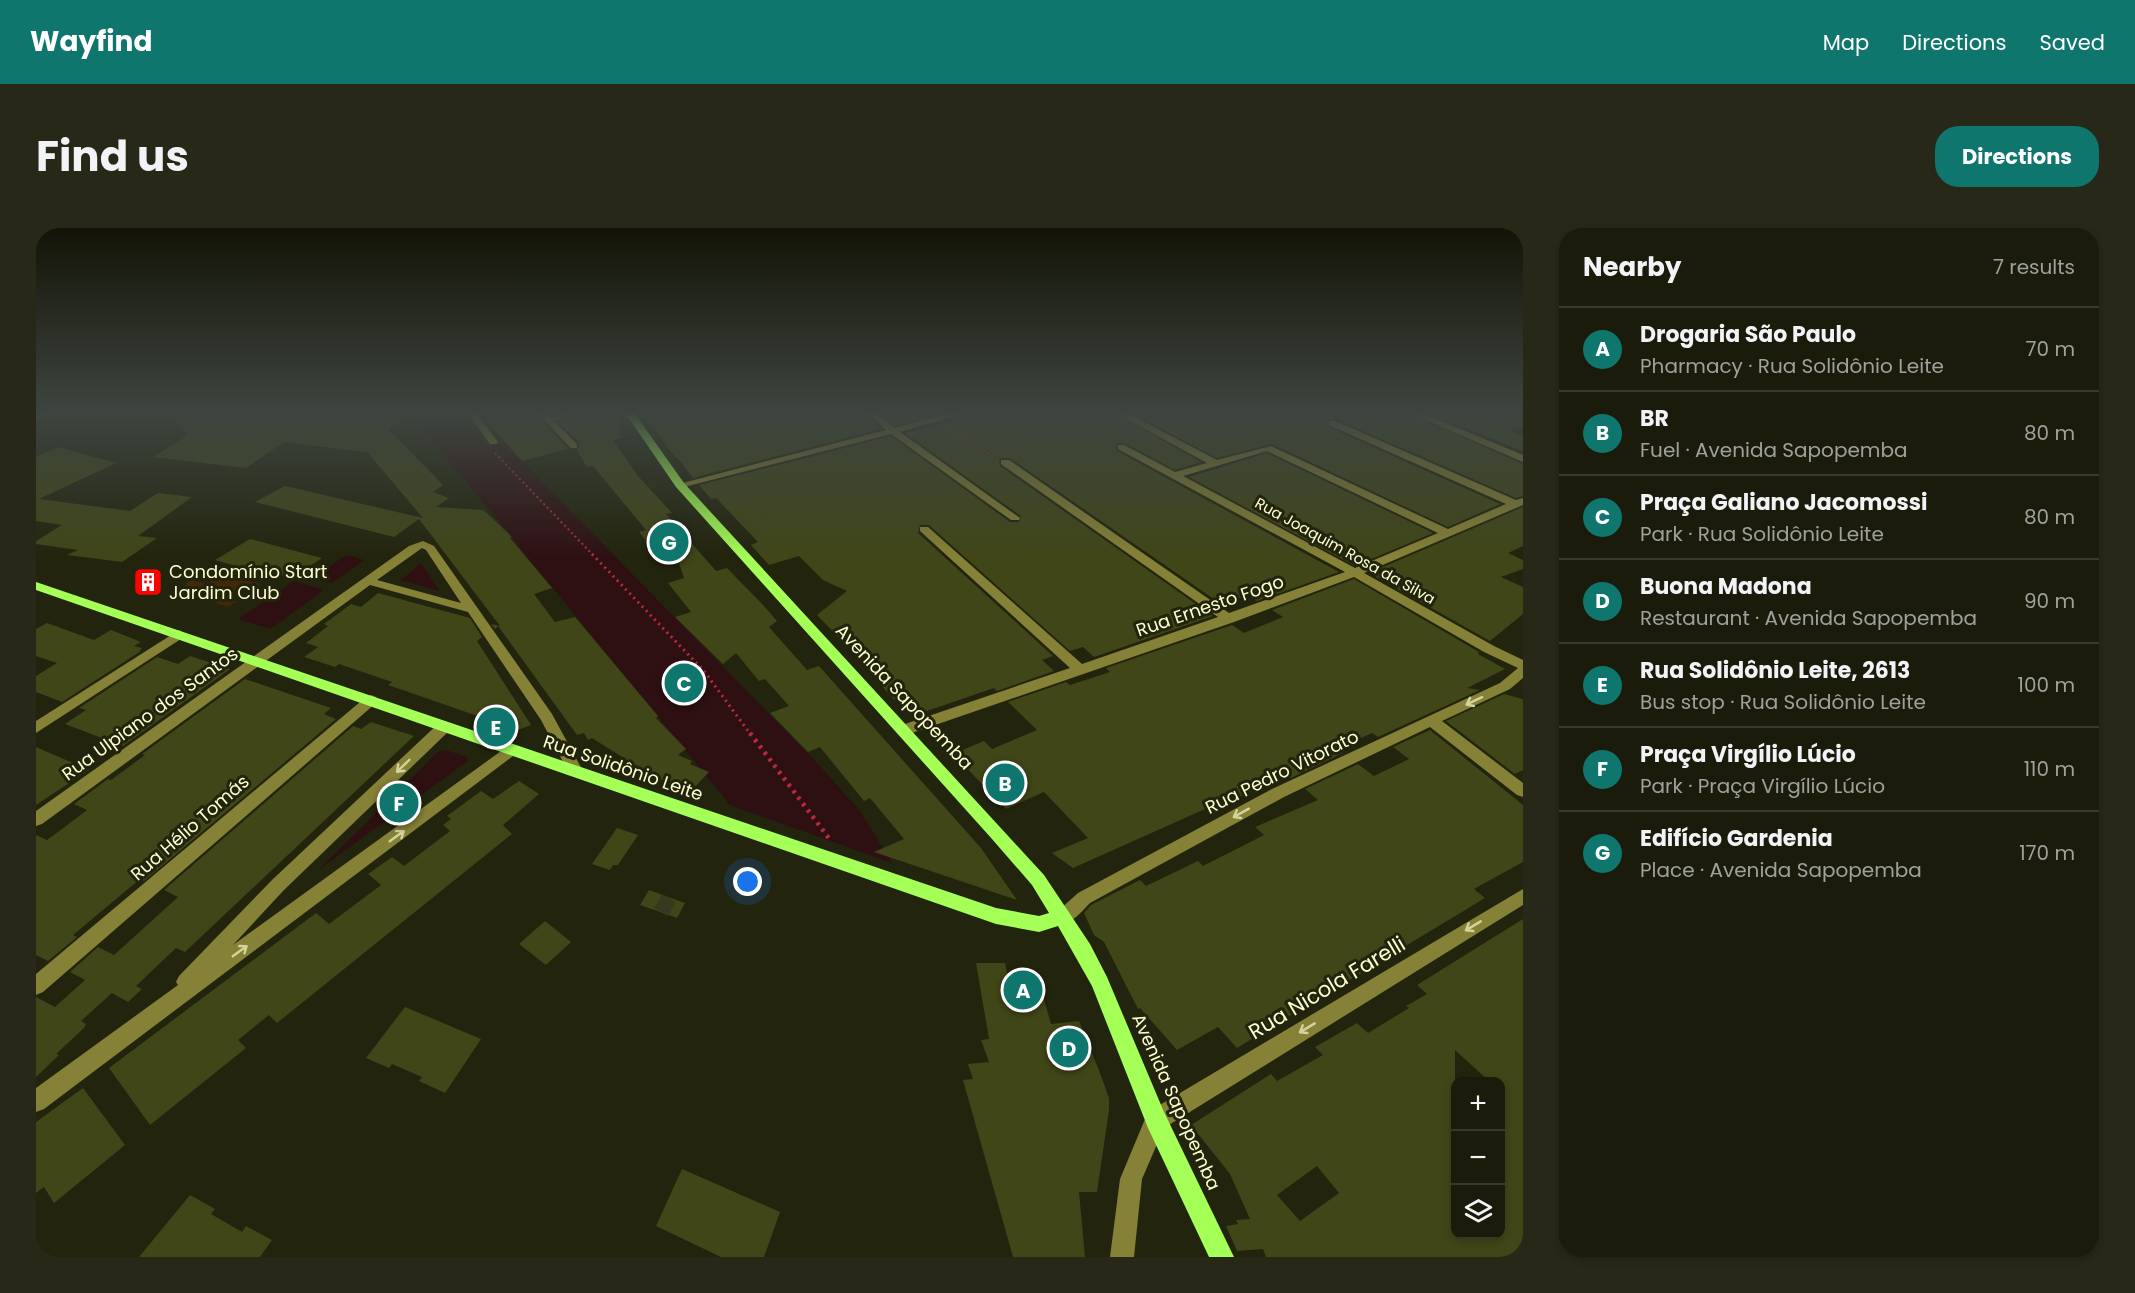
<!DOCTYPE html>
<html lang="en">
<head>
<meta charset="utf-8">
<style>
	:root { --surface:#1a1b0a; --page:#272818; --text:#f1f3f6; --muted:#9fa19c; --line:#38392b; --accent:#0f766e }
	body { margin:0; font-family:Poppins,sans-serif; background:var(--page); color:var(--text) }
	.controls { position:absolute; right:18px; bottom:18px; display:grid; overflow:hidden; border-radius:12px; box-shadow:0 3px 9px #0003 }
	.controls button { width:54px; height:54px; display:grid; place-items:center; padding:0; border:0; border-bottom:2px solid var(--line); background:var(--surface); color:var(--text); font:30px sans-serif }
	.you { position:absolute; left:712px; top:654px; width:21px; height:21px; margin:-15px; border:4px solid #fff; border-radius:50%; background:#1a73e8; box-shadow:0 0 0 9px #1a73e833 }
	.badge { display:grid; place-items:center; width:39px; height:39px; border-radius:50%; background:var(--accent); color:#fff; font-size:20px; font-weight:700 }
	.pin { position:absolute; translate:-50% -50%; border:3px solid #fff; box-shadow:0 2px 6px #0006 }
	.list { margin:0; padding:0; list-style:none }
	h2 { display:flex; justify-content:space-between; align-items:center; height:78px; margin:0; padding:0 24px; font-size:26px }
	h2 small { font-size:20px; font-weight:400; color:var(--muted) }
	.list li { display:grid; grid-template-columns:39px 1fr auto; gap:18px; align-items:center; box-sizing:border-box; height:84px; padding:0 24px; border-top:2px solid var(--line) }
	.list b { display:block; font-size:22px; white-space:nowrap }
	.list p { margin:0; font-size:20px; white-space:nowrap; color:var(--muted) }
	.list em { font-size:20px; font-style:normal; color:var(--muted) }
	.icon { flex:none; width:33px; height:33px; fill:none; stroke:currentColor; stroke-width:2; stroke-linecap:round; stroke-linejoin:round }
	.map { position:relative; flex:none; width:1487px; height:1029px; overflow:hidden; border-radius:24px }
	header { display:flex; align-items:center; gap:36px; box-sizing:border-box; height:84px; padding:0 30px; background:var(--accent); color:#fff }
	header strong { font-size:28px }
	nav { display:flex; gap:33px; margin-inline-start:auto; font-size:21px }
	.intro { display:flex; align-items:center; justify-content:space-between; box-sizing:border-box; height:144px; padding:0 36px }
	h1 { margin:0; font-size:42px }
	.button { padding:15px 27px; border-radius:24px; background:var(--accent); color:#fff; font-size:21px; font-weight:700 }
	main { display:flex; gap:36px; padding:0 36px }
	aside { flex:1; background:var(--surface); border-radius:24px; box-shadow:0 3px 9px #0003 }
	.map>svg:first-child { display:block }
	.green { fill:#2e1013 }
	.water { fill:#432807 }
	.building { fill:#404618; fill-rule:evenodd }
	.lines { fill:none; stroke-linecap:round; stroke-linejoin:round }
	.minor-tunnel { stroke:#383a20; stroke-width:16; stroke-dasharray:16 8; stroke-linecap:butt }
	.path-far2 { stroke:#ba293e; stroke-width:2; stroke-dasharray:2 3; stroke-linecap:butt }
	.path-far1 { stroke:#ba293e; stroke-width:3; stroke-dasharray:2 4; stroke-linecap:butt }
	.path { stroke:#ba293e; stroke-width:4.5; stroke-dasharray:3 5; stroke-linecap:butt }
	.minor { fill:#858136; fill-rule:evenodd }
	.major { fill:#a4ff57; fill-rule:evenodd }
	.oneway { stroke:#d4d39a }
	.labels { text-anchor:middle; stroke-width:6; stroke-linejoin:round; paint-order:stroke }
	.far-street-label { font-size:15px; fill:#feffd0; stroke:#22240d }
	.poi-label { font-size:18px; fill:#feffd0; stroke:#22240d; text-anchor:start }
	.street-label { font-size:18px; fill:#feffd0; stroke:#22240d }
	.near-street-label { font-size:21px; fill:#feffd0; stroke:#22240d }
</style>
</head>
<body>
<header>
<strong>Wayfind</strong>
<nav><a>Map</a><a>Directions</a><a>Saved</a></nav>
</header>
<div class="intro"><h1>Find us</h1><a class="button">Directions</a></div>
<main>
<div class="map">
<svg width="1487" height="1029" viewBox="0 0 1487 1029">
	<rect width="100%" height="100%" fill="#22240d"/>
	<g class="green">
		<polygon points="375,186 425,186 453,219 468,215 782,536 824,583 856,635 694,577"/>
		<polygon points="310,327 328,332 296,355 277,350"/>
		<polygon points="385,335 403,362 403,363 365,352"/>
		<polygon points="258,353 288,362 234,401 202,391"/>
		<polygon points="410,522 431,529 432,533 281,643 402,524"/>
	</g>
	<polygon class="water" points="181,342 194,346 200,343 212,346 206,351 225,356 217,361 205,358 184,372 201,373 192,379 174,373 186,365 169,360 157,367 146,362 154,351 171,356 179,351 171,348"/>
	<g class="building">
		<polygon points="134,186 330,186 363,190 360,191 366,192 352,201 407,257 397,264 413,270 400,279 447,282 453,287 476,309 474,310 516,360 498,366 519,394 539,389 622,488 620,490 650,521 642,527 656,533 654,536 673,544 655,563 599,542 602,539 556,510 552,512 548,505 541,507 462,398 459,401 455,396 464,398 383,291 358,309 219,274 249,258 387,290 331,224 248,214 210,240 117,229 152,207"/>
		<polygon points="444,186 500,186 532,221 486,233"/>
		<polygon points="539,186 582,186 585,210 577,212 602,248 636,285 630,286 680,343 691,340 728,378 741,393 733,399 771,442 783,438 945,620 981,672 838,624 868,611 834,570 828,573 784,519 772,524 734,485 753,478 729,451 723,453 700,425 687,436 639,389 655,384 632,355 648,350 638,320 621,326 603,304 610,302 557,238 551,239 541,222 543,220 543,214 522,194"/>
		<polygon points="646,186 830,186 845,201 657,250 641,229 639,229 613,194"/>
		<polygon points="846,186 883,186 888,190 859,198"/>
		<polygon points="947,186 1080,186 1165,234 1139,242 1089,215 1080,215 1081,223 1303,344 1221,373 1212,367 1185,376 974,230 965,230 963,232 964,238 1177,388 1058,429 1047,419 1034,423 893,297 884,297 882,305 1017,428 1006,432 1018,443 961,463 958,460 882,486 870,484 840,452 843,451 781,387 811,363 787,352 763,328 733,337 715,317 722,314 680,270 675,271 663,257 855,208 974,294 983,294 985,288 869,205"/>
		<polygon points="1098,186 1374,186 1487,236 1487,268 1480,270 1300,191 1291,191 1292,199 1464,276 1412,299 1236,216 1181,230"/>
		<polygon points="1394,186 1479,186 1487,192 1487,197 1473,202 1487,208 1487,223"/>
		<polygon points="22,219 80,235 3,271 94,283 122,265 156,269 102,308 121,310 86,334 31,327 42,322 0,316 0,313 26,297 0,293 0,229"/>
		<polygon points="1231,225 1397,305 1319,338 1153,249"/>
		<polygon points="1487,279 1487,318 1472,325 1487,332 1487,341 1465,349 1487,359 1487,386 1454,413 1333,345"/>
		<polygon points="214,311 286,330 256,350 218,339 214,342 179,332"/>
		<polygon points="1318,351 1443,424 1442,426 1469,441 1431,460 1444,462 1342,509 1336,505 1301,521 1307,525 1255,550 1248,545 1199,572 1196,569 1037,640 1016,625 1052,610 1008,564 970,581 917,526 948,513 956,521 1001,502 972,474 1030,454 1034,457 1074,444 1070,440 1196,397 1208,405 1247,389 1236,382"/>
		<polygon points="342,365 434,390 446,409 441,413 495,497 482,502 352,457 356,454 303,436 299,439 268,429 282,419 270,415 292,398 288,396 315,376 325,379"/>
		<polygon points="11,395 58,412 75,402 105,414 98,418 106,420 103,423 105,423 26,474 0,464 0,448 21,435 0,428 0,401"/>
		<polygon points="154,428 194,441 87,518 29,496 50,482 43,480 121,429 142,436"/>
		<polygon points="209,451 295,480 288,486 300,491 108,653 104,651 37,707 41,709 12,733 0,727 0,607 11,612 26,601 51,582 38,576 72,551 75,552 109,527 106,526"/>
		<polygon points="1468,466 1487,471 1487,542 1479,546 1410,493"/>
		<polygon points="335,494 378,508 149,724 140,720 100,758 106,761 92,774 76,765 45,793 50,796 48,800 20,826 23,827 0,849 0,769 19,779 49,752 34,744 62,719 78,727 142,669 128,662 317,498 325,501"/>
		<polygon points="1394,502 1487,577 1487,634 1438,661 1449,670 1201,820 1182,799 1141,822 1104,780 1102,781 1068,714 1058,707 1048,685 1055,677 1104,652 1110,658 1162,633 1167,638 1228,607 1219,599 1282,572 1269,561 1322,536 1338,548 1373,531 1357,519"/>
		<polygon points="0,519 53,542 0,577"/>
		<polygon points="483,553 503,566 467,597 476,606 241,795 233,787 202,812 210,820 114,897 73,840 280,685 293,696 345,657 332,646 356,629 368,638 414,603 407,597 415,591 411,588 445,563 457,571"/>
		<polygon points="581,600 602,607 582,637 577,637 574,642 556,636"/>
		<polygon points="613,662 649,675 641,690 604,677"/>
		<path d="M1487 691V1029H1230L1227 1021 1201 1023 1190 998 1202 996 1200 992 1214 991 1194 946 1155 897 1235 846 1241 853 1287 827 1279 819 1321 795 1332 805 1373 780 1370 778 1391 766 1381 757ZM1419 822 1454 854H1464V1006H1419ZM1281 938 1303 965 1264 993 1241 967Z"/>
		<polygon points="509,693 535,714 510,737 483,716"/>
		<polygon points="940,735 969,735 972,750 1002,750 1015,796 1043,793 1064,845 1073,870 1073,882 1061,964 1043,964 1049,1029 977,1029 927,852 937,851 932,836 953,834 945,812 953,811"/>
		<polygon points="369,779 445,811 409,865 383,853 386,849 356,836 353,840 330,830"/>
		<polygon points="47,860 89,917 18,975 8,959 0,965 0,894"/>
		<polygon points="646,941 744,984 728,1029 685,1029 620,998"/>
		<polygon points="154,967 179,981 175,986 206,1004 210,998 236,1012 224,1029 103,1029"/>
	</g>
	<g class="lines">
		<polyline class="minor-tunnel" points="625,684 634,669"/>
		<g class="path-far2">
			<polyline points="913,201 957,228"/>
			<polyline points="459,225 557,327"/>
		</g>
		<polyline class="path-far1" points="556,326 668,443 715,507"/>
		<polyline class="path" points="714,505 795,613"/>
		<g class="minor">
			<polygon points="0,186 11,186 0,192"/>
			<polygon points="432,186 441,186 462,214 460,216 454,216"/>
			<polygon points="502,186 514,188 537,186 518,193 541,216 541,220 535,220"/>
			<polygon points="832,186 842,186 858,200 911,186 927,186 864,204 984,290 983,292 975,292 855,206 644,260 639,257 850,202"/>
			<path d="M1082 186H1093L1181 232 1235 218 1412 301 1470 276 1293 197V193H1299L1480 272 1487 270V277L1328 345 1458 418 1487 432V450L1474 461 1406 493 1487 555V569L1481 567 1394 499 1248 569 1054 675C1045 684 1034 699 1021 694L1018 689 1021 684 1042 665 1236 561 1464 455 1482 440 1448 424 1318 349 1198 394 873 506H863L861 502 863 498 1034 440 884 303V299H892L1046 436 1182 389 965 236V232H973L1193 385 1309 344 1082 221V217H1088L1139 244 1171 235ZM1231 223 1402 305 1319 340 1147 248Z"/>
			<polygon points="1376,186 1388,186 1487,227 1487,234"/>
			<polygon points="1481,186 1487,186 1487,190"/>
			<path d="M387 313 398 318 516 486 547 543 544 547H534L505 492 432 384 334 357 6 596 0 598V583L373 318ZM386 320 390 322 425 375 341 352Z"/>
			<polygon points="143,402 150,406 148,409 0,505 0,493"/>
			<polygon points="335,467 340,469 342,472 340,475 7,764 0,767 0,746 330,469"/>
			<polygon points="409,493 416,498 414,502 248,662 197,717 472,518 482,518 485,522 8,881 0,884 0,860 142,757 140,754 143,748 236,652 404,494"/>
			<polygon points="1487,661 1487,677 1128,900 1106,951 1098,1029 1074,1029 1084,951 1112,884"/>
		</g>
		<polygon class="major" points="590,186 599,186 648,255 1008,647 1054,716 1071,749 1128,884 1198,1029 1173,1029 1112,900 1056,758 1022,698 1003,704 960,696 0,362 0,354 960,680 1003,688 1013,685 996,657 956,611 640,259"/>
	</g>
	<defs><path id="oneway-shaft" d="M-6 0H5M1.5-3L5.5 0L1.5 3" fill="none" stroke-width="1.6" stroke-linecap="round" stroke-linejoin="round" transform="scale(1.5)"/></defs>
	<g class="oneway">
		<use href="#oneway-shaft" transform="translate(1438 473) rotate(155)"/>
		<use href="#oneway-shaft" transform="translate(367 538) rotate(136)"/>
		<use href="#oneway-shaft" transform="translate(1205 585) rotate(151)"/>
		<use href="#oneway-shaft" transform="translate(361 608) rotate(-36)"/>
		<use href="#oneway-shaft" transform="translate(1437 698) rotate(149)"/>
		<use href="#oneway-shaft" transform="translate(204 723) rotate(-36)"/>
		<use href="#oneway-shaft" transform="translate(1271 800) rotate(149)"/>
	</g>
	<linearGradient id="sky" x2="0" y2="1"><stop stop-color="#131407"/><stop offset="0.56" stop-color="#3e4540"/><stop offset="1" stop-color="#3e4540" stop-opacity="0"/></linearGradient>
	<rect width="1487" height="330" fill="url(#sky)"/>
	<defs>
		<g id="building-square" transform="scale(1.5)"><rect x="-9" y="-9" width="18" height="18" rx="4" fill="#fb0400" stroke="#22240d"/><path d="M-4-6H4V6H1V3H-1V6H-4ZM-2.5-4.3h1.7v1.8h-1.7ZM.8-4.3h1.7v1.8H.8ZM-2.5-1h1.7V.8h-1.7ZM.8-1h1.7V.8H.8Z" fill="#fff"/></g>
	</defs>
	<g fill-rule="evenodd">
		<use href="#building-square" x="112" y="354"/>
	</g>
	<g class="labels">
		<g class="far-street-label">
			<text transform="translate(1309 323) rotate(29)" y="5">Rua Joaquim Rosa da Silva</text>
		</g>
		<g class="poi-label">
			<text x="133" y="350">Condomínio Start<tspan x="133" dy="21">Jardim Club</tspan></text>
		</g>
		<g class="street-label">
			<text transform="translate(1174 378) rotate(-19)" y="6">Rua Ernesto Fogo</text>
			<text transform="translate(868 469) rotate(47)" y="6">Avenida Sapopemba</text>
			<text transform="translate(114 486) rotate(-36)" y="6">Rua Ulpiano dos Santos</text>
			<text transform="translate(587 540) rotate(19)" y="6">Rua Solidônio Leite</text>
			<text transform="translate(1246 544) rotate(-26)" y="6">Rua Pedro Vitorato</text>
			<text transform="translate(154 600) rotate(-41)" y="6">Rua Hélio Tomás</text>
			<text transform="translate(1140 874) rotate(66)" y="6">Avenida Sapopemba</text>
		</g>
		<g class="near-street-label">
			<text transform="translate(1291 760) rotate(-31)" y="7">Rua Nicola Farelli</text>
		</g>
	</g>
</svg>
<div class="controls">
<button>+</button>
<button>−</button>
<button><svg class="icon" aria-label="layers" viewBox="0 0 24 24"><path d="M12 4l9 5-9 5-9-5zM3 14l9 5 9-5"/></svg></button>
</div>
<div class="you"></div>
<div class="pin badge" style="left:987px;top:762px">A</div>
<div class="pin badge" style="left:969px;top:555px">B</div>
<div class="pin badge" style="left:648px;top:455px">C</div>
<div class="pin badge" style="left:1033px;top:820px">D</div>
<div class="pin badge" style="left:460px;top:499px">E</div>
<div class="pin badge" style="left:363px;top:575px">F</div>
<div class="pin badge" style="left:633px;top:314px">G</div>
</div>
<aside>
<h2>Nearby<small>7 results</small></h2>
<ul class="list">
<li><span class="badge">A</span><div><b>Drogaria São Paulo</b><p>Pharmacy · Rua Solidônio Leite</p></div><em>70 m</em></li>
<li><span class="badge">B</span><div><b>BR</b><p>Fuel · Avenida Sapopemba</p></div><em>80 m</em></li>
<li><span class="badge">C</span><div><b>Praça Galiano Jacomossi</b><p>Park · Rua Solidônio Leite</p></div><em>80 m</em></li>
<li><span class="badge">D</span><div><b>Buona Madona</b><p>Restaurant · Avenida Sapopemba</p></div><em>90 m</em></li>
<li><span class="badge">E</span><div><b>Rua Solidônio Leite, 2613</b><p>Bus stop · Rua Solidônio Leite</p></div><em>100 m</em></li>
<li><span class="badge">F</span><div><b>Praça Virgílio Lúcio</b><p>Park · Praça Virgílio Lúcio</p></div><em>110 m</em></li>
<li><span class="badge">G</span><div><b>Edifício Gardenia</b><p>Place · Avenida Sapopemba</p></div><em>170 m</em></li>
</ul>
</aside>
</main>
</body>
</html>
